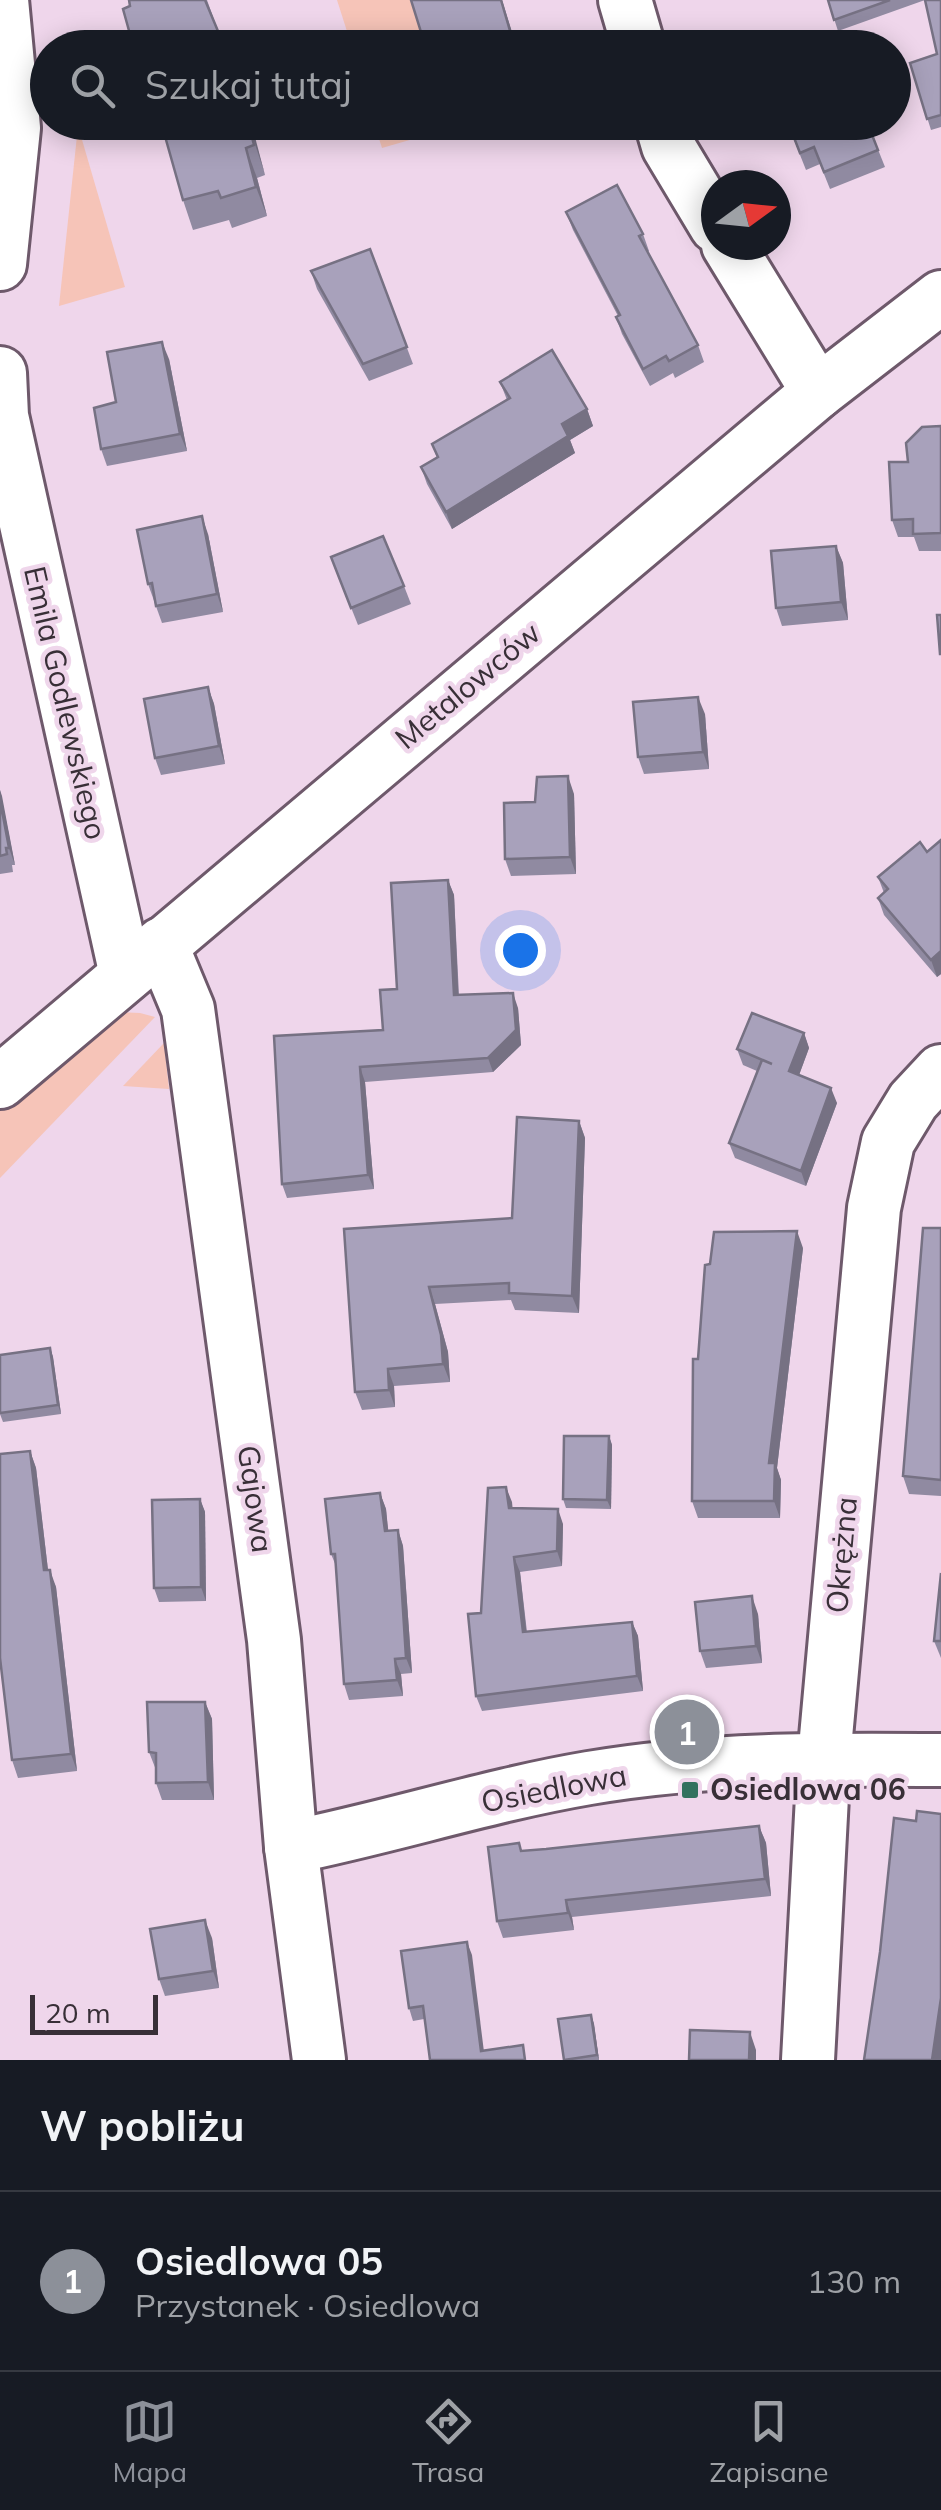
<!DOCTYPE html>
<html lang="pl">
<head>
<meta charset="utf-8">
<style>
	:root { --surface:#171b24; --page:#242831; --text:#f1f3f6; --muted:#9ea1a6; --line:#363941; --accent:#8c9099 }
	body { margin:0; font-family:Mulish,sans-serif; background:var(--page); color:var(--text) }
	.compass { position:absolute; left:701px; top:170px; width:90px; height:90px; border-radius:50%; background:var(--surface); box-shadow:0 5px 25px #0003; rotate:75deg }
	.scale { position:absolute; left:30px; bottom:25px; width:128px; box-sizing:border-box; padding-left:10px; border:5px solid #382f37; border-top:0; font-size:28px; line-height:35px; white-space:nowrap; color:#382f37; -webkit-text-stroke:8px #efd6eb; paint-order:stroke }
	.you { position:absolute; left:520px; top:950px; width:35px; height:35px; margin:-25px; border:8px solid #fff; border-radius:50%; background:#1a73e8; box-shadow:0 0 0 15px #1a73e833 }
	.badge { display:grid; place-items:center; width:65px; height:65px; border-radius:50%; background:var(--accent); color:#fff; font-size:32px; font-weight:700 }
	.pin { position:absolute; translate:-50% -50%; border:5px solid #fff; box-shadow:0 2px 10px #0006 }
	.list { margin:0; padding:0; list-style:none }
	h2 { display:flex; justify-content:space-between; align-items:center; height:130px; margin:0; padding:0 40px; font-size:42px }
	h2 small { font-size:32px; font-weight:400; color:var(--muted) }
	.list li { display:grid; grid-template-columns:65px 1fr auto; gap:30px; align-items:center; box-sizing:border-box; height:180px; padding:0 40px; border-top:2px solid var(--line) }
	.list b { display:block; font-size:38px; white-space:nowrap }
	.list p { margin:0; font-size:32px; white-space:nowrap; color:var(--muted) }
	.list em { font-size:32px; font-style:normal; color:var(--muted) }
	.icon { flex:none; width:55px; height:55px; fill:none; stroke:currentColor; stroke-width:2; stroke-linecap:round; stroke-linejoin:round }
	.map { position:relative; flex:none; width:941px; height:2060px; overflow:hidden }
	.search { position:absolute; background:var(--surface); box-shadow:0 5px 25px #0003; left:30px; right:30px; top:30px; height:110px; display:flex; align-items:center; gap:25px; box-sizing:border-box; padding:0 35px; border-radius:55px; color:var(--muted); font-size:38px }
	.sheet { height:310px; background:var(--surface) }
	nav { display:flex; justify-content:space-around; align-items:center; box-sizing:border-box; height:140px; border-top:2px solid var(--line); background:var(--surface); font-size:28px; color:var(--muted) }
	nav a { display:grid; justify-items:center; gap:5px }
	nav .on { color:var(--accent) }
	.map>svg:first-child { display:block }
	.green { fill:#f6c4b8 }
	.lines { fill:none; stroke-linecap:round; stroke-linejoin:round }
	.minor-casing { stroke:#6e596b; stroke-width:58 }
	.minor { stroke:#fff; stroke-width:52 }
	.wall { fill:#908aa1 }
	.shaded-wall { fill:#767183 }
	.building { fill:#a8a1bb; stroke:#767183; stroke-width:2.5 }
	.poi-dot { fill:#32715e; stroke:#efd6eb; stroke-width:4 }
	.labels { text-anchor:middle; stroke-width:9; stroke-linejoin:round; paint-order:stroke }
	.street-label { font-size:30px; fill:#382f37; stroke:#efd6eb }
	.poi-label { font-size:30px; font-weight:bold; fill:#382f37; stroke:#efd6eb; text-anchor:start }
</style>
</head>
<body>
<div class="map">
<svg width="941" height="2060" viewBox="0 0 941 2060">
	<rect width="100%" height="100%" fill="#efd6eb"/>
	<g class="green">
		<polygon points="337,0 413,0 428,47 352,47"/>
		<polygon points="374,123 450,123 451,128 382,148"/>
		<polygon points="78,126 125,287 59,306"/>
		<polygon points="118,1012 140,1013 155,1017 0,1178 0,1111 101,1021"/>
		<polygon points="164,1043 169,1089 123,1086"/>
	</g>
	<g class="lines">
		<g class="minor-casing">
			<g id="minor">
				<polyline points="625,0 639,48"/>
				<polyline points="661,122 668,146 716,226"/>
				<polyline points="728,245 818,392"/>
				<polyline points="0,264 14,128 2,0"/>
				<polyline points="0,373 2,416 126,975"/>
				<polyline points="161,944 188,1009 274,1640 291,1847 319,2060"/>
				<polyline points="0,1082 818,392 941,297"/>
				<path d="M291 1847C391 1827 489 1795 589 1778 705 1758 824 1759 941 1760"/>
				<polyline points="808,2060 824,1759 874,1208 888,1142 913,1101 941,1071"/>
			</g>
		</g>
		<use href="#minor" class="minor"/>
	</g>
	<g class="wall">
		<polygon points="129,0 207,0 224,48 134,48 123,9 130,6"/>
		<polygon points="828,0 941,0 941,127 931,130 910,63 937,54 925,0 838,31"/>
		<polygon points="161,122 250,122 265,175 257,178 267,216 232,228 229,220 193,230 183,200"/>
		<polygon points="787,122 867,122 885,167 830,189 820,164 806,170"/>
		<polygon points="566,212 643,234 649,251 647,252 698,345 704,362 675,378 673,373 650,386 622,334 616,317 618,316 573,230"/>
		<polygon points="370,249 413,364 369,381 317,289 311,271"/>
		<polygon points="169,359 187,451 107,466 101,449 116,402"/>
		<polygon points="500,382 587,409 593,426 570,440 575,453 452,529 427,484 421,467 437,458 432,444 507,400"/>
		<polygon points="941,426 941,551 919,551 914,537 898,537 892,520 908,462"/>
		<polygon points="208,534 223,612 162,623 148,584"/>
		<polygon points="836,546 843,563 848,620 782,626 776,608"/>
		<polygon points="331,557 404,586 411,604 358,625"/>
		<polygon points="208,687 214,704 225,764 161,775 155,758"/>
		<polygon points="705,714 709,769 644,774 638,757"/>
		<polygon points="0,790 15,865 12,865 13,872 0,874"/>
		<polygon points="574,794 576,874 511,876 505,859 535,802"/>
		<polygon points="941,840 941,974 937,977 884,915 878,898 884,893 878,877 927,852"/>
		<polygon points="448,880 454,895 459,995 518,1008 521,1045 493,1072 365,1082 374,1189 287,1198 282,1184 383,1030 397,989"/>
		<polygon points="804,1033 809,1048 799,1075 837,1103 806,1186 735,1158 729,1143 757,1071 743,1065 737,1049"/>
		<polygon points="579,1121 585,1138 579,1313 515,1310 511,1300 435,1304 448,1352 450,1382 394,1386 395,1407 362,1410 355,1392 344,1229 512,1218"/>
		<polygon points="941,1228 941,1496 909,1494 903,1476"/>
		<polygon points="803,1248 777,1468 781,1480 780,1518 698,1518 692,1501 698,1359"/>
		<polygon points="50,1348 53,1357 61,1414 3,1422 0,1414"/>
		<polygon points="609,1436 612,1445 611,1509 566,1508 563,1499"/>
		<polygon points="30,1451 36,1468 48,1570 56,1587 77,1771 18,1778 12,1760"/>
		<polygon points="380,1493 386,1509 388,1531 398,1530 403,1546 412,1673 401,1674 403,1696 349,1700 344,1684 336,1566 331,1554"/>
		<polygon points="200,1499 205,1512 206,1601 159,1602 154,1588"/>
		<polygon points="512,1502 512,1508 563,1524 562,1566 520,1572 527,1632 632,1622 638,1636 643,1691 482,1711 476,1696 481,1613"/>
		<polygon points="941,1573 941,1658 934,1641"/>
		<polygon points="758,1614 762,1663 706,1668 700,1651"/>
		<polygon points="205,1702 212,1719 214,1800 162,1800 156,1783 156,1770 149,1752"/>
		<polygon points="759,1826 766,1843 771,1896 572,1917 574,1930 503,1938 497,1921 522,1851"/>
		<polygon points="212,1938 219,1988 165,1996 159,1979"/>
		<polygon points="472,1955 424,2019 413,2021 409,2008"/>
		<polygon points="591,2015 594,2024 599,2060 564,2060"/>
	</g>
	<g class="shaded-wall">
		<polygon points="501,0 502,0 517,48 515,48"/>
		<polygon points="248,122 250,122 255,137 265,175"/>
		<polygon points="246,148 257,178 267,216 256,187"/>
		<polygon points="162,342 169,359 187,451 180,434"/>
		<polygon points="587,409 593,426 570,440 575,453 452,529 446,512 562,424"/>
		<polygon points="202,516 208,534 223,612 217,594"/>
		<polygon points="836,546 843,563 848,620 841,602"/>
		<polygon points="208,687 214,704 225,764 219,746"/>
		<polygon points="698,697 705,714 709,769 703,752"/>
		<polygon points="568,776 574,794 576,874 570,857"/>
		<polygon points="0,790 2,796 15,865 9,848 0,800"/>
		<polygon points="448,880 454,895 459,1009 454,995"/>
		<polygon points="941,951 941,974 937,977 931,960"/>
		<polygon points="513,993 518,1008 521,1045 493,1072 488,1058"/>
		<polygon points="804,1033 809,1048 795,1086 789,1071"/>
		<polygon points="360,1067 365,1082 374,1189 368,1175"/>
		<polygon points="831,1088 837,1103 806,1186 801,1171"/>
		<polygon points="579,1121 585,1138 579,1313 572,1296"/>
		<polygon points="797,1231 803,1248 777,1468 781,1480 780,1518 774,1501 769,1463"/>
		<polygon points="429,1287 435,1304 448,1352 450,1382 443,1364"/>
		<polygon points="50,1348 53,1357 61,1414 58,1405"/>
		<polygon points="388,1369 394,1386 395,1407 389,1390"/>
		<polygon points="609,1436 612,1445 611,1509 607,1500"/>
		<polygon points="30,1451 36,1468 50,1587 44,1570"/>
		<polygon points="506,1487 512,1502 514,1523 509,1508"/>
		<polygon points="380,1493 386,1509 390,1547 385,1531"/>
		<polygon points="200,1499 205,1512 206,1601 201,1587"/>
		<polygon points="558,1509 563,1524 562,1566 557,1551"/>
		<polygon points="398,1530 403,1546 412,1673 406,1658"/>
		<polygon points="514,1557 520,1572 528,1647 523,1632"/>
		<polygon points="50,1570 56,1587 77,1771 71,1754"/>
		<polygon points="752,1596 758,1614 762,1663 756,1646"/>
		<polygon points="632,1622 638,1636 643,1691 637,1676"/>
		<polygon points="395,1659 401,1674 403,1696 397,1680"/>
		<polygon points="205,1702 212,1719 214,1800 208,1782"/>
		<polygon points="759,1826 766,1843 771,1896 765,1879"/>
		<polygon points="566,1900 572,1917 574,1930 568,1913"/>
		<polygon points="205,1920 212,1938 219,1988 213,1971"/>
		<polygon points="467,1942 472,1955 485,2060 481,2051"/>
		<polygon points="941,1998 941,2060 932,2060"/>
		<polygon points="591,2015 594,2024 599,2060 597,2055"/>
		<polygon points="750,2032 756,2050 756,2060 749,2060"/>
	</g>
	<g class="building">
		<polygon points="129,0 205,0 220,36 214,38 217,48 140,48 139,43 133,45 123,9 130,6"/>
		<polygon points="411,0 501,0 515,48 426,48"/>
		<polygon points="828,0 890,0 834,20"/>
		<polygon points="925,0 941,0 941,115 927,119 910,63 937,54"/>
		<polygon points="161,122 248,122 254,145 246,148 256,187 221,198 218,191 183,200"/>
		<polygon points="788,122 867,122 878,150 824,172 814,147 800,153"/>
		<polygon points="617,185 643,234 639,236 698,345 669,361 666,356 643,369 616,317 620,315 566,212"/>
		<polygon points="370,249 407,347 363,364 311,271"/>
		<polygon points="162,342 180,434 101,449 94,408 116,402 107,352"/>
		<polygon points="552,350 587,409 562,424 568,436 446,512 421,467 438,457 432,444 510,398 500,382"/>
		<polygon points="941,426 941,533 913,534 913,519 892,520 889,462 908,462 906,443 922,427"/>
		<polygon points="202,516 217,594 156,606 152,583 148,584 137,530"/>
		<polygon points="383,536 404,586 351,608 331,557"/>
		<polygon points="836,546 841,602 776,608 771,551"/>
		<polygon points="937,615 941,615 941,654 940,654"/>
		<polygon points="208,687 219,746 155,758 144,699"/>
		<polygon points="698,697 703,752 638,757 633,702"/>
		<polygon points="568,776 570,857 505,859 504,803 535,802 537,777"/>
		<polygon points="0,800 9,848 6,848 7,854 0,856"/>
		<polygon points="941,840 941,951 931,960 878,898 888,889 878,877 920,842 927,852"/>
		<polygon points="448,880 454,995 513,993 516,1030 488,1058 360,1067 368,1175 282,1184 274,1036 383,1030 380,990 397,989 391,883"/>
		<polygon points="752,1013 804,1033 789,1071 831,1088 801,1171 729,1143 762,1060 772,1064 737,1049"/>
		<polygon points="517,1117 579,1121 572,1296 509,1293 509,1283 429,1287 441,1335 443,1364 388,1369 389,1390 355,1392 344,1229 512,1218"/>
		<polygon points="923,1228 941,1228 941,1480 903,1476"/>
		<polygon points="797,1231 769,1463 775,1463 774,1501 692,1501 693,1359 698,1359 705,1265 710,1264 714,1232"/>
		<polygon points="50,1348 58,1405 0,1413 0,1355"/>
		<polygon points="564,1436 609,1436 607,1500 563,1499"/>
		<polygon points="30,1451 44,1570 50,1570 71,1754 12,1760 0,1658 0,1454"/>
		<polygon points="506,1487 509,1508 558,1509 557,1551 514,1557 523,1632 632,1622 637,1676 476,1696 468,1614 481,1613 488,1488"/>
		<polygon points="380,1493 385,1531 398,1530 406,1658 395,1659 397,1680 344,1684 335,1554 331,1554 325,1499"/>
		<polygon points="200,1499 201,1587 154,1588 152,1500"/>
		<polygon points="941,1573 941,1641 934,1641"/>
		<polygon points="752,1596 756,1646 700,1651 695,1602"/>
		<polygon points="147,1702 205,1702 208,1782 156,1783 156,1753 149,1752"/>
		<polygon points="917,1811 941,1814 941,1998 932,2060 864,2060 880,1952 894,1818 916,1821"/>
		<polygon points="759,1826 765,1879 566,1900 568,1913 497,1921 488,1847 519,1843 521,1851 546,1849"/>
		<polygon points="205,1920 213,1971 159,1979 150,1929"/>
		<polygon points="467,1942 481,2051 523,2045 525,2060 430,2060 423,2006 409,2008 401,1951"/>
		<polygon points="591,2015 597,2055 564,2060 558,2019"/>
		<polygon points="690,2030 750,2032 749,2060 689,2060"/>
	</g>
	<rect class="poi-dot" x="680" y="1780" width="20" height="20" rx="5"/>
	<g class="labels">
		<g class="street-label">
			<text transform="translate(468 686) rotate(-40)" y="10">Metalowców</text>
			<text transform="translate(65 703) rotate(77)" y="10">Emila Godlewskiego</text>
			<text transform="translate(255 1499) rotate(82)" y="10">Gajowa</text>
			<text transform="translate(842 1555) rotate(-85)" y="10">Okrężna</text>
			<text transform="translate(554 1789) rotate(-11)" y="10">Osiedlowa</text>
		</g>
		<g class="poi-label">
			<text x="710" y="1800">Osiedlowa 06</text>
		</g>
	</g>
</svg>
<svg class="compass" viewBox="-18 -18 36 36"><path d="M0-13l5 13h-10z" fill="#e53935"/><path d="M0 13l5-13h-10z" fill="#9ea1a6"/></svg>
<div class="scale">20 m</div>
<div class="you"></div>
<div class="pin badge" style="left:687px;top:1732px">1</div>
<div class="search"><svg class="icon" aria-label="search" viewBox="0 0 24 24"><circle cx="10" cy="10" r="6"/><path d="M15 15l6 6"/></svg>Szukaj tutaj</div>
</div>
<section class="sheet">
<h2>W pobliżu<small></small></h2>
<ul class="list">
<li><span class="badge">1</span><div><b>Osiedlowa 05</b><p>Przystanek · Osiedlowa</p></div><em>130 m</em></li>
</ul>
</section>
<nav>
<a class="on"><svg class="icon" aria-label="map" viewBox="0 0 24 24"><path d="M3 6l6-2 6 2 6-2v14l-6 2-6-2-6 2zM9 4v14M15 6v14"/></svg>Mapa</a>
<a><svg class="icon" aria-label="directions" viewBox="0 0 24 24"><path d="M12 3l9 9-9 9-9-9zM9 14v-3h6M13 9l2 2-2 2"/></svg>Trasa</a>
<a><svg class="icon" aria-label="saved" viewBox="0 0 24 24"><path d="M7 4h10v16l-5-4-5 4z"/></svg>Zapisane</a>
</nav>
</body>
</html>
